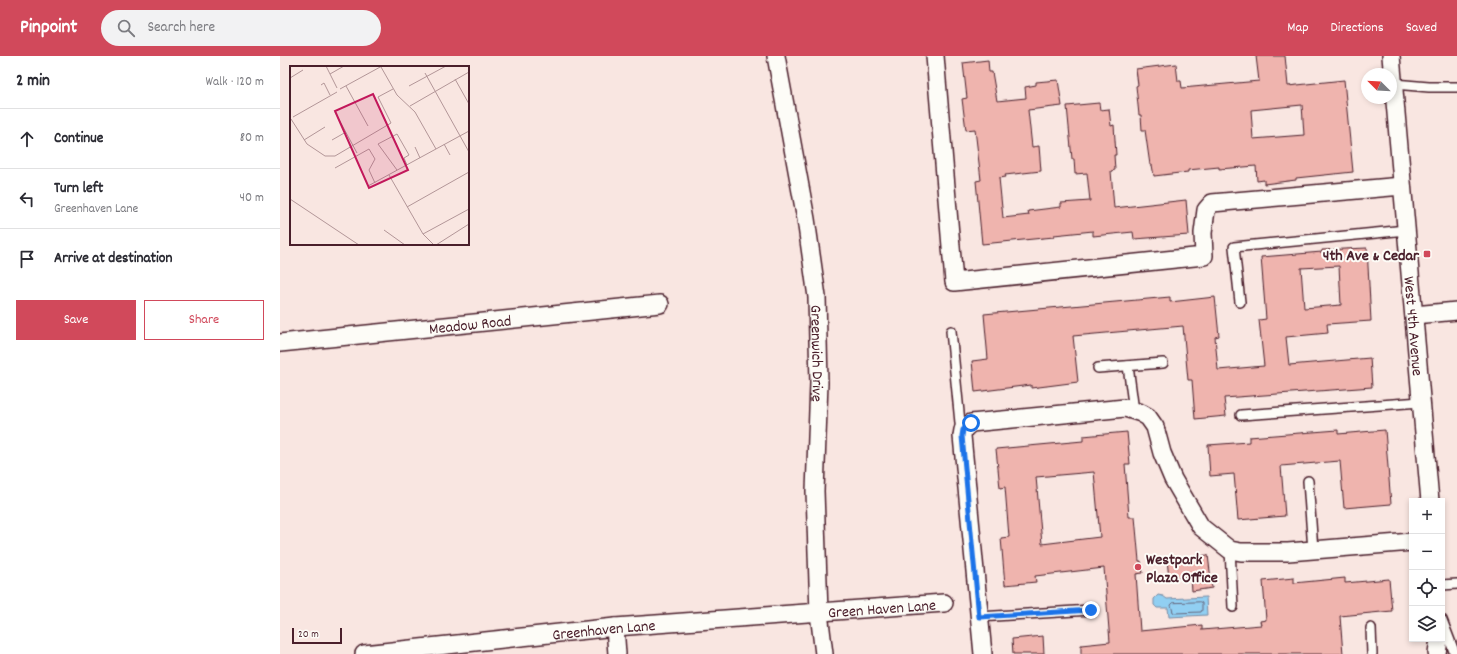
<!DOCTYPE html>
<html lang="en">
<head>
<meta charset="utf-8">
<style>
	:root { --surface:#fff; --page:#f2f2f3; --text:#2b2b33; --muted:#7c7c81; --line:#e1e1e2; --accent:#d1495b }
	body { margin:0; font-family:Dekko,sans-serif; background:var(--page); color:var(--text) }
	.controls { position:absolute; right:12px; bottom:12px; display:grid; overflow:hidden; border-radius:0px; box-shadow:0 2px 6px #0003 }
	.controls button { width:36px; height:36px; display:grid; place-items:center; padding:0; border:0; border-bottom:1px solid var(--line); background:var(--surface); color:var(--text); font:20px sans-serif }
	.compass { position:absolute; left:1081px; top:12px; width:36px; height:36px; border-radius:50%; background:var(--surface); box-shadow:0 2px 6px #0003; rotate:294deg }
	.scale { position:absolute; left:12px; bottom:10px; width:50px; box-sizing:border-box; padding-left:4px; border:2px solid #4a1f2b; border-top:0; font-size:11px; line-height:14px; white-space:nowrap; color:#4a1f2b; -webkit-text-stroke:3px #fdfcf7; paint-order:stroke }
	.stop { position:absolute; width:12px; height:12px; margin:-9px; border:3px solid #1a73e8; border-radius:50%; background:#fff }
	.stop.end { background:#1a73e8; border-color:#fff; box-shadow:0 1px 4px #0008 }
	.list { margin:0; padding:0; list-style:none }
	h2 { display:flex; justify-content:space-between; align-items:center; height:52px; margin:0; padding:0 16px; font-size:17px }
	h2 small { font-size:13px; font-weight:400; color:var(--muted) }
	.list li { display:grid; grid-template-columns:26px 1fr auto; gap:12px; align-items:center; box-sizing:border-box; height:60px; padding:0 16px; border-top:1px solid var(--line) }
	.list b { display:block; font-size:15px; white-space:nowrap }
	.list p { margin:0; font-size:13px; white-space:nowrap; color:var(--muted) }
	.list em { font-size:13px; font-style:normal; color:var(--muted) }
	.actions { display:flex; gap:8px; padding:12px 16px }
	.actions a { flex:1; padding:9px 0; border:1px solid var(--accent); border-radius:0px; text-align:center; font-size:14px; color:var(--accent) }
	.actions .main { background:var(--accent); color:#fff }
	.icon { flex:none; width:22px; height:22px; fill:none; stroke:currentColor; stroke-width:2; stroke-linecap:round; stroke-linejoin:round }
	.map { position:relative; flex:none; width:1177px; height:598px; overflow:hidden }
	header { display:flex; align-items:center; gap:24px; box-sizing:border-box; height:56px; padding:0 20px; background:var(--accent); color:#fff }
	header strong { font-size:19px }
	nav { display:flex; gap:22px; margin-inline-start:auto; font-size:14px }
	.search { width:280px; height:36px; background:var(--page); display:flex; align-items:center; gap:10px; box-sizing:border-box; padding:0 14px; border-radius:22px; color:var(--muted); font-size:15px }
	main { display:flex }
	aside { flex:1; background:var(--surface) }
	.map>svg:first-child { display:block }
	.water { fill:#91cff2; stroke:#7589a2 }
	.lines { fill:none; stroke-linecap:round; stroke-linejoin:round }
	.shore { stroke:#66657b; stroke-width:1 }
	.building { fill:#efb4ae; stroke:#4a1f2b; fill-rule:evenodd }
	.service-casing { stroke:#4a1f2b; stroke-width:12 }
	.minor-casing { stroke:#4a1f2b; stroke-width:20 }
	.service { stroke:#fdfcf7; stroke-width:9 }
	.minor { stroke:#fdfcf7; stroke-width:17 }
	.route { stroke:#1a73e8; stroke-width:5 }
	.poi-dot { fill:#d1495b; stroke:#fdfcf7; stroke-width:1.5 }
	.labels { text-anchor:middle; stroke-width:4; stroke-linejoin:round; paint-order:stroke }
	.poi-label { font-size:16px; font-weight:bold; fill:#4a1f2b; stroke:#fdfcf7; text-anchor:end }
	.street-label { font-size:16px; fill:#4a1f2b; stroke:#fdfcf7 }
	.inset-road { fill:none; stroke:#b39698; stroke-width:1 }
	.view { fill:#c2185b; fill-opacity:0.15; stroke:#c2185b; stroke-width:2 }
	.inset-edge { fill:none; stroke:#4a1f2b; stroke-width:2 }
</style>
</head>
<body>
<header>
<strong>Pinpoint</strong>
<div class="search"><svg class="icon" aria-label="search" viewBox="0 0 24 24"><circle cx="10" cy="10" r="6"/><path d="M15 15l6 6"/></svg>Search here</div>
<nav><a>Map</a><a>Directions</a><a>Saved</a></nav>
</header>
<main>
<aside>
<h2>2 min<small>Walk · 120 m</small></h2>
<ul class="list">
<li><svg class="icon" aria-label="ahead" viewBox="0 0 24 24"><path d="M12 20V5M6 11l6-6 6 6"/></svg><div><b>Continue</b></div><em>80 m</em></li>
<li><svg class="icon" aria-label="left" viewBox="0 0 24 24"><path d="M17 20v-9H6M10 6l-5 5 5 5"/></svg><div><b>Turn left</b><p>Greenhaven Lane</p></div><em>40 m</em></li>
<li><svg class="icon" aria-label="arrive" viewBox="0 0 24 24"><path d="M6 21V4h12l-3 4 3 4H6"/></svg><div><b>Arrive at destination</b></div></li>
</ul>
<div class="actions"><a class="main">Save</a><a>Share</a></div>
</aside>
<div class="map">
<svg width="1177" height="598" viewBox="0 0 1177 598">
	<rect width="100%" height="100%" fill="#f9e6e1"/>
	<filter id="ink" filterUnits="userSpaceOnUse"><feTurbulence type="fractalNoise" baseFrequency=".025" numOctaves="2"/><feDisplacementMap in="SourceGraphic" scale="8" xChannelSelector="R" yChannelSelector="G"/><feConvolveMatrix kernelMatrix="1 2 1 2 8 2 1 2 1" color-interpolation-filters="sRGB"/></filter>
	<g filter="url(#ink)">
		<polygon class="water" points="878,539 883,540 887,543 926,541 927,559 889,561 888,552 877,552 874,549 874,543"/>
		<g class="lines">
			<polygon class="shore" points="920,546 922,547 922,554 921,556 895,557 893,556 891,549 893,547"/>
		</g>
		<g class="building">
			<path d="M976 0H1005L1008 30 1064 24 1073 116 1016 122V124L984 128V124L977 125 976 110 939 113V111L908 114V116L874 120 872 109H870L865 74H862L861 59H859L856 30 858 29 856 13 896 8 898 25H901L902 32 979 25ZM1022 49 1024 79 973 83 971 54Z"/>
			<polygon points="708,4 709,16 712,16 717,45 746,42 745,31 756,29 756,26 778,24 782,50 748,54 752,91 759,90 761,115 725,119 726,121 719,122 723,162 749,159 748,155 781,151 781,147 810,145 807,117 795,118 794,103 792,103 787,50 819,47 820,54 829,53 831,70 834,69 836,99 834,99 835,114 831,115 834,152 906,144 909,179 854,183 853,176 813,180 813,175 774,179 774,181 702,188 696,125 701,124 695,73 686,74 682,43 687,42 683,7"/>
			<path d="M1087 192 1091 265 1047 268 1048 277 1006 281 1009 309 1090 302 1092 331 944 342 946 360 915 363 912 324H908L903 270 793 280 798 326 751 332V329L695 336 692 305 708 303 704 258 890 241V246L935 241 939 280 935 281 938 314 984 310 979 264 986 263 981 201 1042 196V194ZM1059 210 1061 249 1024 252 1021 212Z"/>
			<polygon points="1058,374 1058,378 1105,374 1111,448 1064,452 1060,405 1001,410 1005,460 958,464 954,418 930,420 928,389 969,386 969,381"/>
			<path d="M847 376 850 408H845L849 461H855L859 505H861L863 517 856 518 860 575 922 569V574L981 569 980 565 986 564 983 525 1014 522V527L1065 522V527L1109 523 1112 555 1060 560 1063 598H801V589L830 586 824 512 755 520 756 526 725 529 721 482 729 481 725 431 720 432 716 393 803 385V380ZM814 416 820 481 762 488 756 421Z"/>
			<polygon points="928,499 932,532 912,535 911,520 889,523 887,503"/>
			<polygon points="763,580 764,598 733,598 732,583"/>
		</g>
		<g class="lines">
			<g class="service-casing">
				<g id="service">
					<polyline points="1114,28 1149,31 1177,31"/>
					<polyline points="960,246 954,191 1126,174"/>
					<polyline points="671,275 681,377"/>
					<polyline points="848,310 854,355"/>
					<polyline points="818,312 883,307"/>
					<polyline points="961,359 1141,346"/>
					<polyline points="1028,425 1033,494"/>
					<polyline points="950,494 953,551"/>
					<polyline points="1162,529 1177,528"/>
					<polyline points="699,561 811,554"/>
					<polyline points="1162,564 1175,598"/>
					<polyline points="1091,572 1092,598"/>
				</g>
			</g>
			<g class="minor-casing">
				<g id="minor">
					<path id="s1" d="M496 0 526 163 537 241 539 327 535 435 539 557 544 598"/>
					<polyline points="655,0 674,226 924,200 923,177 926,154 932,147 1122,130"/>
					<path id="s2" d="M1111 0 1150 445"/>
					<polyline points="1134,259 1177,255"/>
					<path id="s3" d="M0 287 380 248"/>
					<polyline points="335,571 337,598"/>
					<polyline points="1157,597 1159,583"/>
					<path id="s4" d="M84 598 335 571 664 547"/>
					<polyline points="703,598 682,380 683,374 691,367 845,352 861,357 868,361 875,371 882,397 893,423 921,471 950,494 961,496 1008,496 1132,486"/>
				</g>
			</g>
			<use href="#service" class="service"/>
			<use href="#minor" class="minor"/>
		</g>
	</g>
	<g class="lines" filter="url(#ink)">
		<polyline class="route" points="691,367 683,374 682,380 699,561 811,554"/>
	</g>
	<g class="poi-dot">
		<rect x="1143" y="194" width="8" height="8" rx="2"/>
		<circle cx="858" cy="511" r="4"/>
	</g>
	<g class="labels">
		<g class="poi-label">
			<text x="1139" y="204">4th Ave &amp; Cedar</text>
			<text x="866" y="508" text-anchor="start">Westpark<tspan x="866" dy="18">Plaza Office</tspan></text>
		</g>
		<g class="street-label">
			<text dy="6" stroke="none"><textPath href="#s3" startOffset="191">Meadow Road</textPath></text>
			<text dy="6" stroke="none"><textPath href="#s2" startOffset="271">West 4th Avenue</textPath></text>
			<text dy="6" stroke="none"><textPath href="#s1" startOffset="301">Greenwich Drive</textPath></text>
			<text dy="6" stroke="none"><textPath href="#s4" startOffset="520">Green Haven Lane</textPath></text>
			<text dy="6" stroke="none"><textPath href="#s4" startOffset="241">Greenhaven Lane</textPath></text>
		</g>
	</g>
	<g transform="translate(10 10)">
		<rect width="179" height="179" fill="#f9e6e1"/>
		<path class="inset-road" d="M36 0 47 22M91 1 107 29 125 46 146 83M135 7 179 86M40 8 54 0M0 12 13 4M165 13 179 38M31 19 34 17 40 29M56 20 78 60M119 20 156 0M50 23 92 0M120 40 179 6M45 46 67 87M3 51 47 26M1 53 17 78 35 90H45L101 57 88 31 103 23M14 74 35 61M42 74 56 66M154 78 160 89M125 81 130 92M45 102 79 83 85 93 79 104 85 117M107 104 88 78 107 68 119 89 114 92 117 99M99 109 133 168 144 179M78 120 179 65M0 133 69 179M117 141 179 106M94 164 115 179M133 168 179 143M146 179 179 158"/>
		<path class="view" d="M83 28 118 104 79 122 45 45Z"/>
		<rect width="179" height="179" class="inset-edge"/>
	</g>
</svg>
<div class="controls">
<button>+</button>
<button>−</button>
<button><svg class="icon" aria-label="locate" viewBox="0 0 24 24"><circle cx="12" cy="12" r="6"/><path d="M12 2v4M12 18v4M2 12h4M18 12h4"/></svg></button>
<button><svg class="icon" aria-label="layers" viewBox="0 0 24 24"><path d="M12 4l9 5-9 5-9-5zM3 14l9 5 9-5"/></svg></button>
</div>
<svg class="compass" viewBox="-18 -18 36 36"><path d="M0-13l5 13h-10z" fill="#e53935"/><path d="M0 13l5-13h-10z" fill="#7c7c81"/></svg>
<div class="scale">20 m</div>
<div class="stop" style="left:691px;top:367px"></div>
<div class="stop end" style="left:811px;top:554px"></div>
</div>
</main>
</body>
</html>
